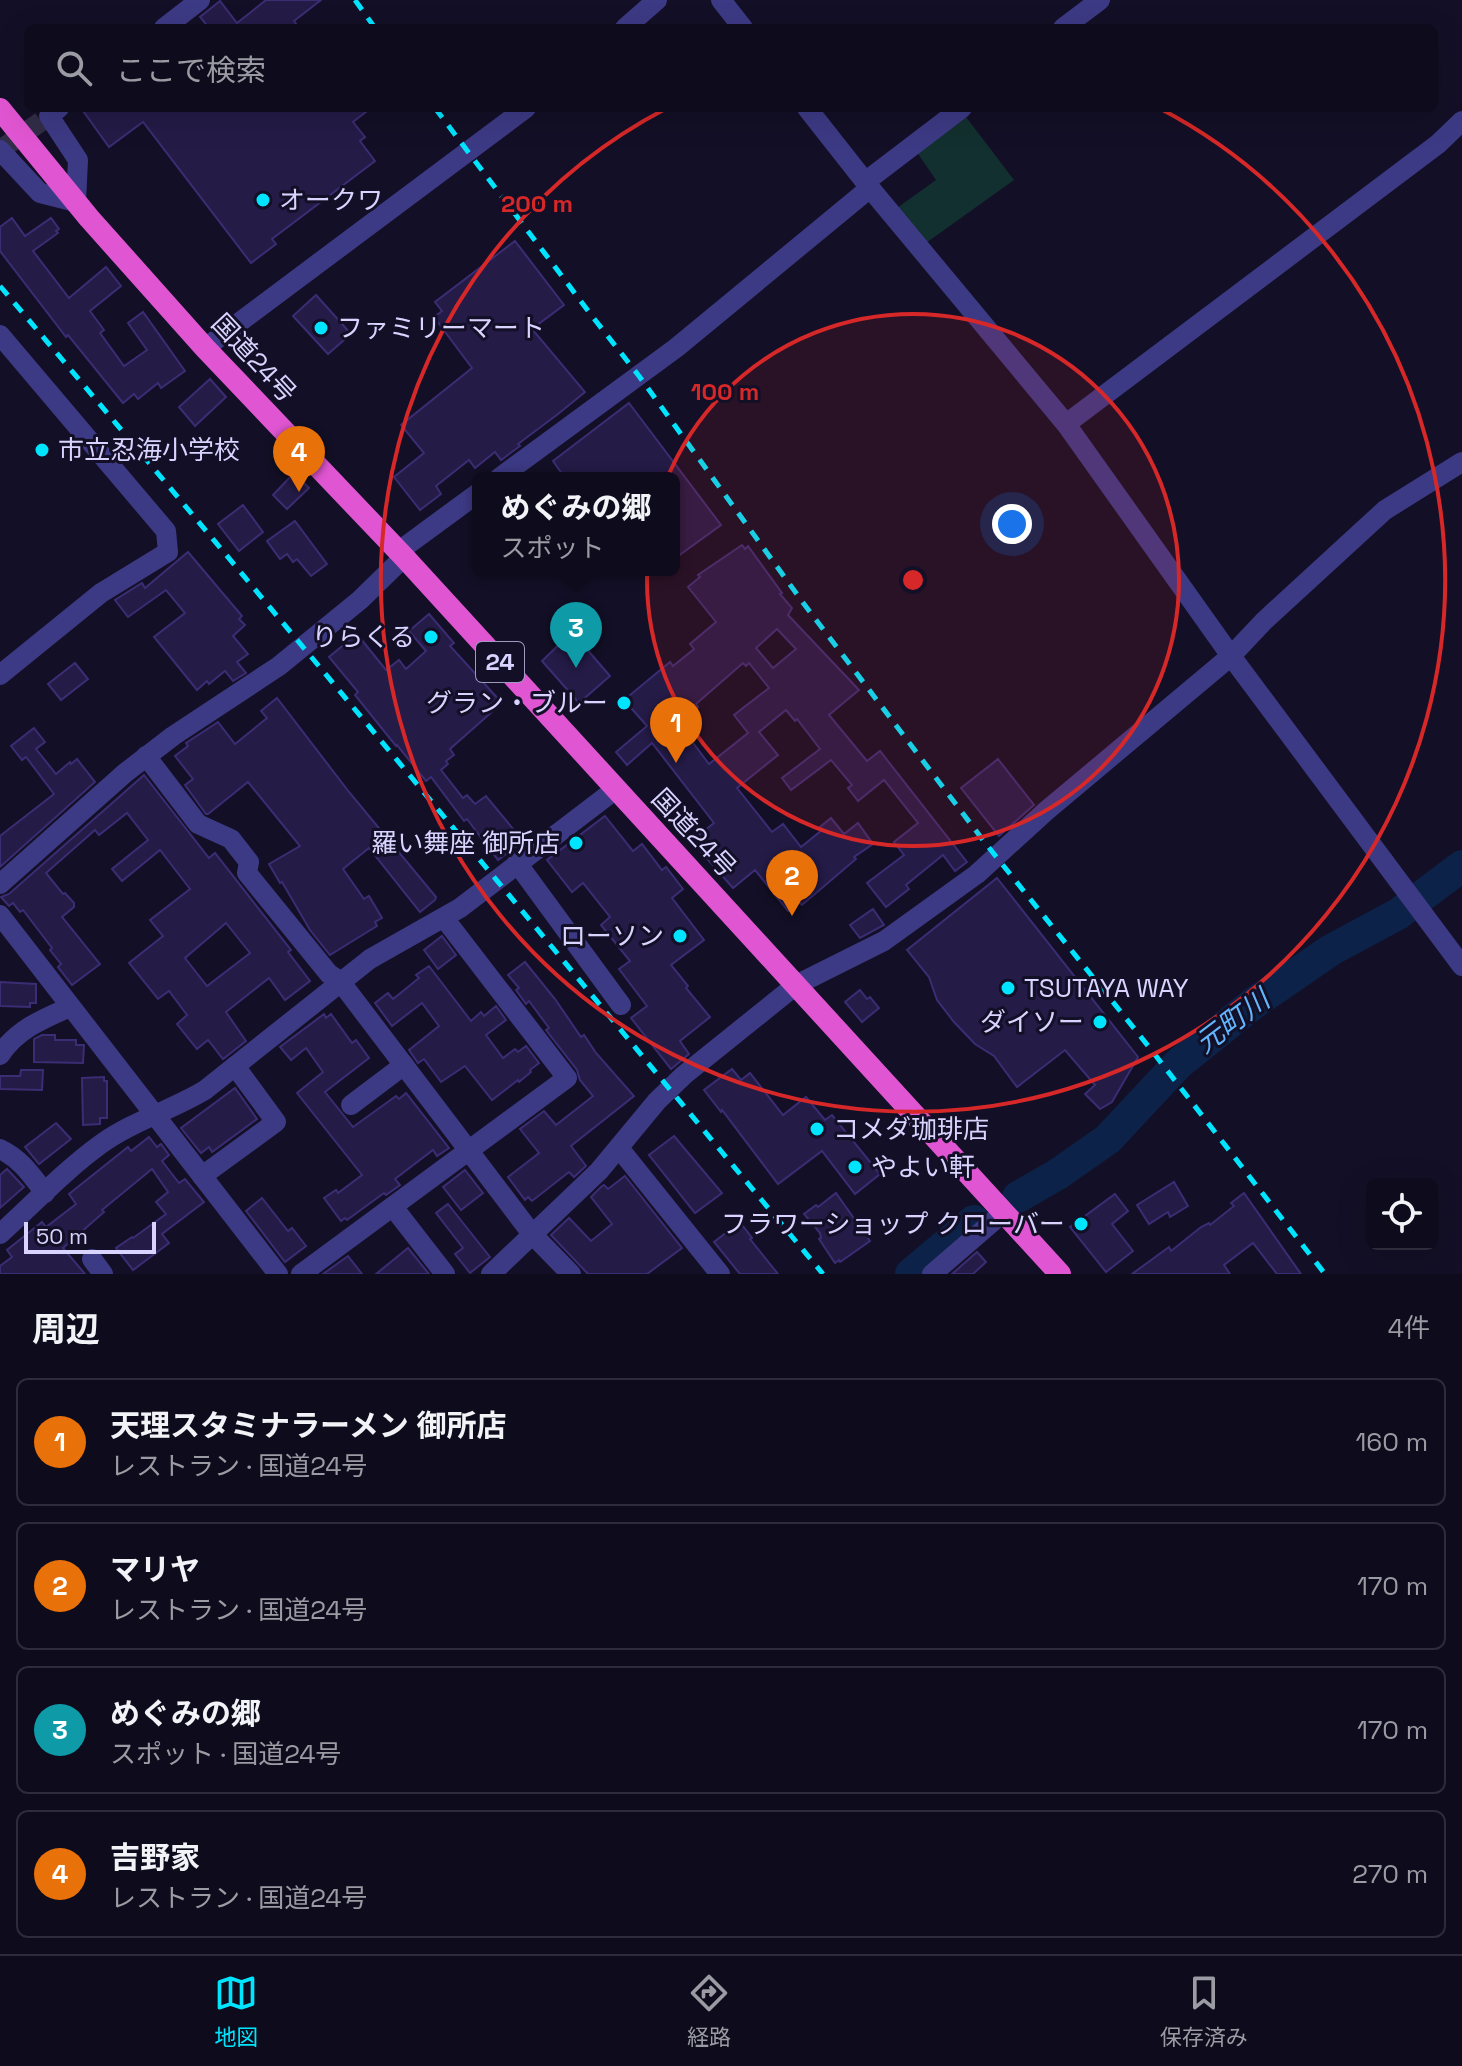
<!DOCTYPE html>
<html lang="ja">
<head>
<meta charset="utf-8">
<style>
	:root { --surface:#0e0b1c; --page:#1c1929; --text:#f1f3f6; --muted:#9b9ba3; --line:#2e2b3b; --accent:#00e5ff }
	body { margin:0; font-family:"Space Grotesk","Noto Sans JP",sans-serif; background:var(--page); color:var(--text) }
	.controls { position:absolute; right:24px; bottom:24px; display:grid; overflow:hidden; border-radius:12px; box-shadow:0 8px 32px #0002 }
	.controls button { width:72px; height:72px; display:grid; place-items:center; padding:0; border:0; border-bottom:2px solid var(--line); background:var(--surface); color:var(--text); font:40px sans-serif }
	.scale { position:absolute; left:24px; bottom:20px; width:132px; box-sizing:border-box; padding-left:8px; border:4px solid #d9d4ff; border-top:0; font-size:22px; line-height:28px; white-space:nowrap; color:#d9d4ff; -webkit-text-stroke:6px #130f26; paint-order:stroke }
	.you { position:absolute; left:1012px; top:524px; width:28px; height:28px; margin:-20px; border:6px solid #fff; border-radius:50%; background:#1a73e8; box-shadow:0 0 0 12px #1a73e833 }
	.badge { display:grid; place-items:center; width:52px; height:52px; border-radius:50%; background:var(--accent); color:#fff; font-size:26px; font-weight:700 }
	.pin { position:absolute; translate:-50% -66px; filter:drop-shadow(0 2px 4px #0008) }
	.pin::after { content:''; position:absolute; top:42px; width:28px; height:24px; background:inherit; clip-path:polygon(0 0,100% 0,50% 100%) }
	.popup { position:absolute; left:472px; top:472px; width:208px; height:104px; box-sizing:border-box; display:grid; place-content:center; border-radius:12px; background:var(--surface); filter:drop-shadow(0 2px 6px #0005); font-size:26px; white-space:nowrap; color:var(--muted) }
	.popup b { font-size:30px; color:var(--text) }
	.popup::after { content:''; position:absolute; left:50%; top:100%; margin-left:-16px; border:16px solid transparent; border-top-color:var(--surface) }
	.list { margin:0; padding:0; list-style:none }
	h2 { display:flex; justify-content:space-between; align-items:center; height:104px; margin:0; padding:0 32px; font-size:34px }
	h2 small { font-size:26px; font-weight:400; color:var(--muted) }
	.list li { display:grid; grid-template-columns:52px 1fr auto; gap:24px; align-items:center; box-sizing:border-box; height:128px; margin:0 16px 16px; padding:0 16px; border:2px solid var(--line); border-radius:12px }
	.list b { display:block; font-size:30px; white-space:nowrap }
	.list p { margin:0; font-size:26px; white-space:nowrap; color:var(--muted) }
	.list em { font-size:26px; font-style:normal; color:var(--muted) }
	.icon { flex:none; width:44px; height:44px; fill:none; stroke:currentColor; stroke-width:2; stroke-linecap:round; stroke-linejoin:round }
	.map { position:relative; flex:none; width:1462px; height:1274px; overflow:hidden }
	.search { position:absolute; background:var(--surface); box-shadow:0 8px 32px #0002; left:24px; right:24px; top:24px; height:88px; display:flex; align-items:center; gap:20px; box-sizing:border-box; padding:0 28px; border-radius:12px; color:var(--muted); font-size:30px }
	.sheet { height:680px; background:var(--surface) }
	nav { display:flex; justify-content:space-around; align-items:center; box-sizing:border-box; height:112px; border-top:2px solid var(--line); background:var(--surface); font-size:22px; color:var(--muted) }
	nav a { display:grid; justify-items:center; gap:4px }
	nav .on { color:var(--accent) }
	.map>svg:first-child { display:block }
	.green { fill:#12302f }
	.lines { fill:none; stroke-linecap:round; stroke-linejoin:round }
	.river { stroke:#0c2248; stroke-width:32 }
	.building { fill:#241b47; stroke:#3b2d73; stroke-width:2; fill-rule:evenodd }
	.minor-tunnel { stroke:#312d47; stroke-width:20; stroke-dasharray:20 10; stroke-linecap:butt }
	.minor { stroke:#3d3a85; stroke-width:20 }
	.tertiary { stroke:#3d3a85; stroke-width:20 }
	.trunk { stroke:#e055d1; stroke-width:22 }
	.rail { stroke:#00e5ff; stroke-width:5; stroke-dasharray:12 10; stroke-linecap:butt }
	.ring { fill:none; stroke:#d62828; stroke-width:4 }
	.poi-dot { fill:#00e5ff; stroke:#130f26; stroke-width:3 }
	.labels { text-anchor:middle; stroke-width:6; stroke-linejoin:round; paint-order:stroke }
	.shield { fill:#130f26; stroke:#9e99be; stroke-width:2 }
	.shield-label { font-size:24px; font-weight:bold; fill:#d9d4ff }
	.poi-label { font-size:26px; fill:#d9d4ff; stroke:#130f26; text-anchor:start }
	.street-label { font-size:26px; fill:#d9d4ff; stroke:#130f26 }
	.water-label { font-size:28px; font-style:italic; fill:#62b6ff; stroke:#130f26 }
	.centre { fill:#d62828; stroke:#130f26; stroke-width:4 }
	.ring-label { font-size:24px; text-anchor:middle; font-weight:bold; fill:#d62828; stroke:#130f26; stroke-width:6; stroke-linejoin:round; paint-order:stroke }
</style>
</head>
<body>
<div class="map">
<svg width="1462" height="1274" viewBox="0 0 1462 1274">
	<rect width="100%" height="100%" fill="#130f26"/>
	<polygon class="green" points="960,109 1014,180 919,248 890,213 936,180 912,145"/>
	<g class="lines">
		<g class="river">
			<polyline points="1018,1197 1058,1174 1108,1139 1178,1064 1254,1003 1331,950 1398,914 1462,866"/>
			<polyline points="911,1274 974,1221"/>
		</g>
	</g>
	<g class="building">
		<polygon points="266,0 321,0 294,21 299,28 209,28 200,17 220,1 237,23"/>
		<polygon points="81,108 371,108 353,122 365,137 360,141 375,161 272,239 276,244 251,263 143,122 109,147"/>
		<polygon points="12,218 25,236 51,218 59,229 56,231 58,233 33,251 69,298 106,267 121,286 90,311 104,330 100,333 124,366 147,350 128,323 143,312 185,371 161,388 158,383 138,399 134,394 123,403 68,335 66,337 0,251 0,227"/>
		<polygon points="515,241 564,305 532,329 585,392 558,414 518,444 520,446 501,460 495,452 475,468 469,460 436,486 441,494 420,510 394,477 424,453 401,425 472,368 434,317 442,311 435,302"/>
		<polygon points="316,295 351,334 328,354 293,316"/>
		<polygon points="210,379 226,397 195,426 179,407"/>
		<polygon points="629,403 721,525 674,559 674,478 565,478 553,461"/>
		<polygon points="294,473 309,488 287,509 273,495"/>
		<polygon points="243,505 263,532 239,551 218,524"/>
		<polygon points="295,521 327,564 311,576 297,559 293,562 287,554 280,559 267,541"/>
		<path d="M742 545 745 549 748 546 782 593 780 594 792 608 788 615 859 690 829 715 867 761 880 751 967 862 955 871 943 855 906 885 909 889 886 907 867 883 904 855 894 842 918 823 884 780 858 801 848 788 852 785 831 760 791 790 782 778 820 749 797 719 795 721 786 710 759 732 778 755 737 788 772 832 783 824 801 847 822 830 820 827 831 818 844 834 858 823 873 844 854 857 856 859 802 905 799 902 788 911 755 870 733 888 703 854 692 840 714 823 652 743 627 765 616 752 647 726 624 700 670 662 673 666 694 649 690 644 716 622 688 587 700 577 698 575ZM777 629 796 649 773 668 756 648ZM743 663 746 666 749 663 769 688 734 715 748 733 709 764 678 723 698 707 696 704Z"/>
		<polygon points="188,552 242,616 239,619 245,625 233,636 248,654 237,662 246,673 233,681 225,671 209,684 207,681 197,690 154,637 185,613 166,590 128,617 115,600 142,583 145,588"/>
		<polygon points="429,614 454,643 450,646 502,703 450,749 454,755 446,761 448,764 441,770 463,798 467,795 475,804 486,796 523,841 498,860 467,819 464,821 431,777 426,781 397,745 396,746 355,695 358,692 329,657 357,634 386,670 399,660 406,669 426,651 409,631"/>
		<polygon points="572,632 610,676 579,703 542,661"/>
		<polygon points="75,663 88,679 61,700 48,684"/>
		<polygon points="277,698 349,792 436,897 435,900 420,912 369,848 343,869 364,899 369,896 382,918 375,922 377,926 330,955 310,930 282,882 280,883 269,864 300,846 248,782 208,814 206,814 185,785 193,779 175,756 188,746 186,743 218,722 235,744 267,718 261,711"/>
		<polygon points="34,728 45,742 36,749 56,774 70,762 71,764 77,759 95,782 0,867 0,836 54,794 26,757 22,760 11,746"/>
		<polygon points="998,759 1034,805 999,836 961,788"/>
		<path d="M144 775 209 858 215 853 291 950 288 952 310 981 285 1000 269 978 226 1012 246 1041 223 1059 208 1040 197 1049 177 1024 187 1015 169 991 158 999 129 963 163 936 150 920 190 889 160 850 122 881 112 869 148 840 127 813 99 835 95 830 46 873 63 894 65 893 74 903V907L62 917 100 964 72 985 58 967 61 964 50 950 52 948 23 910 20 912 13 903 9 906 1 897 9 894ZM226 923 250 953 207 986 185 958Z"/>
		<polygon points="605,816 633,851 642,844 662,870 666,867 683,889 672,898 704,940 671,965 688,986 686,988 710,1017 680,1041 689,1054 671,1069 631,1018 647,1006 619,969 630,961 601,925 610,917 583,883 572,892 547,860"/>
		<polygon points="997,878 1138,1057 1112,1102 1100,1109 1085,1094 1095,1085 1065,1050 1017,1087 994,1056 975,1044 954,1022 937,1000 929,977 907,950"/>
		<polygon points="873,909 884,925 860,938 850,925"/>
		<polygon points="442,936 456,955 438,969 424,950"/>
		<polygon points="525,962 555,999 581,1037 584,1035 596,1053 634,1096 571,1146 586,1166 574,1177 569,1172 532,1201 528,1197 525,1200 508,1177 539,1153 520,1129 544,1111 556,1125 593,1096 580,1080 577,1070 546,1030 549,1028 529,1001 526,1004 516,990 519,988 508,975"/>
		<polygon points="429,966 471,1021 481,1012 484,1016 496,1006 506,1020 486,1035 503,1058 515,1049 518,1052 526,1046 539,1063 530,1070 531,1072 519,1082 518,1080 492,1100 465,1066 441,1082 424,1059 418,1063 409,1050 439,1026 422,1003 392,1026 375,1003 388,993 393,999 419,978 416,975"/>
		<polygon points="0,982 36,984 36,1003 30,1003 30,1007 0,1006"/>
		<polygon points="860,990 867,999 870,997 879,1008 862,1022 845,1002"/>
		<polygon points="324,1014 326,1018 331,1014 352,1043 356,1040 369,1058 325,1092 353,1127 396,1096 399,1099 406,1093 449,1148 437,1156 433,1150 395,1179 400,1185 386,1195 384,1193 347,1220 345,1218 341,1221 324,1198 336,1190 338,1193 362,1175 297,1093 323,1072 306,1048 291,1060 280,1047"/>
		<polygon points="42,1035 55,1035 55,1040 76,1040 76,1045 84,1045 83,1063 34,1062 34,1039"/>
		<polygon points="732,1069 741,1080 750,1073 783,1115 806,1097 825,1120 832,1115 880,1174 855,1194 822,1151 778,1184 722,1110 721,1112 704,1090"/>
		<polygon points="21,1070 43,1070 42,1090 0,1089 0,1076 20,1076"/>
		<polygon points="104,1077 104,1081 107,1081 107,1118 100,1118 100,1124 83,1125 82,1078"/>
		<polygon points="235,1088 257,1119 212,1152 209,1147 201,1153 181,1128"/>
		<polygon points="56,1123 71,1139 39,1164 25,1147"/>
		<polygon points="674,1136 722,1193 695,1213 649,1155"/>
		<polygon points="149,1137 157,1147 161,1144 169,1155 162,1161 179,1183 185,1179 204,1202 162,1234 169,1243 133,1270 116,1248 132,1237 133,1238 166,1214 156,1202 168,1192 152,1169 102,1210 104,1212 63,1248 85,1274 0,1274 0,1266 12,1257 7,1250 42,1222 46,1227 76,1204 69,1194 128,1147 131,1151"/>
		<polygon points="7,1169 24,1187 0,1208 0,1175"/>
		<polygon points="465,1170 483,1193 461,1210 443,1187"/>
		<polygon points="625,1176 682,1248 647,1274 588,1274 551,1235 569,1218 591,1241 612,1224 591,1197 602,1186 604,1185 608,1189"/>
		<polygon points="1174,1182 1188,1206 1170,1217 1168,1212 1149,1224 1137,1205"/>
		<polygon points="836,1193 870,1241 840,1262 839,1260 835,1263 819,1239 821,1238 820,1233 804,1214 816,1205 818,1207"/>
		<polygon points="1244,1193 1301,1274 1277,1274 1253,1243 1224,1265 1230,1274 1132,1274 1169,1247 1171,1251 1201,1227 1209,1223 1210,1225 1234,1206 1231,1203"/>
		<polygon points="1115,1194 1128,1211 1112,1224 1133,1251 1106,1272 1070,1227"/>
		<polygon points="262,1198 288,1231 292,1228 306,1246 285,1262 246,1211"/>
		<polygon points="448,1204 490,1257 470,1273 455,1254 463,1248 436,1213"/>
		<polygon points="740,1222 752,1238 750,1239 778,1274 740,1274 714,1242"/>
		<polygon points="408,1248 429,1274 376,1274"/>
		<polygon points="977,1252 986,1262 973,1274 952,1274"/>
		<polygon points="348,1256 362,1274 323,1274"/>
	</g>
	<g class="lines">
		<polyline class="minor-tunnel" points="0,150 49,116"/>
		<g class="minor">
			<polyline points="721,0 743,28"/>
			<polyline points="164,28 200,0"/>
			<polyline points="1063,28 1100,0"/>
			<polyline points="807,108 870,188 1066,424 1231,656 1462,966"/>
			<polyline points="0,150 40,193 76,202 78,160 49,116 59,108"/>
			<polyline points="865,182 962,108"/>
			<polyline points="0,335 166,531 168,552 101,593 0,675"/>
			<polyline points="1066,424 1438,144 1462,121"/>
			<polyline points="499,478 676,348 870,188"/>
			<polyline points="399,551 478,493"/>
			<polyline points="146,756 198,824 231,839 249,862 247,873 329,974 340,981 532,1234 571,1274"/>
			<polyline points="517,863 621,1005"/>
			<polyline points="0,884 125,773 173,736 279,666 360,600 404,557"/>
			<polyline points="0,915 278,1274"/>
			<path d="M0 1055C17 1029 43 1019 70 1007"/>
			<polyline points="351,1105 404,1065"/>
			<polyline points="619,1148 720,1274"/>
			<path d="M0 1149C20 1158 32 1176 45 1193"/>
			<polyline points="202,1176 276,1122 235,1066"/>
			<polyline points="393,1207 445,1274"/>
			<path d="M0 1234C33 1204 65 1170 101 1144 133 1121 172 1110 205 1090L370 959 460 908 616 789"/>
			<polyline points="92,1259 103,1274"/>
			<polyline points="301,1274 567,1078 444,918"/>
			<polyline points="491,1274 599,1171 657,1101 684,1075 796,985 884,941 977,874 1046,811 1231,656 1264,621 1385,510 1462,462"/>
			<polyline points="932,1274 1004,1212"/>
		</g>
		<g class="tertiary">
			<polyline points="625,28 657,0"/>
			<polyline points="205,348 526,108"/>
		</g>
		<polyline class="trunk" points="0,109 89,218 205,348 404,557 1060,1274"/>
		<g class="rail">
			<polyline points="355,0 375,28"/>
			<polyline points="435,108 592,316 639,376 804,604 986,844 1149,1047 1325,1274"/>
			<path d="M0 286C277 613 549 944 823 1274"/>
		</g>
	</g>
	<circle cx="913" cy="580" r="266" fill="#d62828" fill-opacity=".12"/>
	<g class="ring">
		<circle cx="913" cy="580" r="266"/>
		<path d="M1159 108A532 532 0 1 1 667 108"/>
	</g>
	<g class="poi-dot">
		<circle cx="263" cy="200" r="8"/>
		<circle cx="321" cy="328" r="8"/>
		<circle cx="42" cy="450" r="8"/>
		<circle cx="431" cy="637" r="8"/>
		<circle cx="624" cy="703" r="8"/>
		<circle cx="576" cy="843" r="8"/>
		<circle cx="680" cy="936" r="8"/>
		<circle cx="1008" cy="988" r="8"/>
		<circle cx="1100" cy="1022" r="8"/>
		<circle cx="817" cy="1129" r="8"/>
		<circle cx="855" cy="1167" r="8"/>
		<circle cx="1081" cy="1224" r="8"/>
	</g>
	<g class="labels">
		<rect class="shield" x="476" y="642" width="48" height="40" rx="6"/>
		<g class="shield-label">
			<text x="500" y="670">24</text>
		</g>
		<g class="poi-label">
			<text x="279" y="209">オークワ</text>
			<text x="337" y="337">ファミリーマート</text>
			<text x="58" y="459">市立忍海小学校</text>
			<text x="415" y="646" text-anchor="end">りらくる</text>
			<text x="608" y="712" text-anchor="end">グラン・ブルー</text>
			<text x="560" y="852" text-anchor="end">羅い舞座 御所店</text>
			<text x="664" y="945" text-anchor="end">ローソン</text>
			<text x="1024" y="997">TSUTAYA WAY</text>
			<text x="1084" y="1031" text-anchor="end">ダイソー</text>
			<text x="833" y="1138">コメダ珈琲店</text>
			<text x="871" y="1176">やよい軒</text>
			<text x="1065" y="1233" text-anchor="end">フラワーショップ クローバー</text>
		</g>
		<g class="street-label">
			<text transform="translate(254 358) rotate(47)" y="9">国道24号</text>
			<text transform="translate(694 833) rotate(47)" y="9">国道24号</text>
		</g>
		<g class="water-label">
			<text transform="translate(1232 1021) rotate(-37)" y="10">元町川</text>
		</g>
	</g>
	<circle cx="913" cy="580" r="12" class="centre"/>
	<g class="ring-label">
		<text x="537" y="212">200 m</text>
		<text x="725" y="400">100 m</text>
	</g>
</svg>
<div class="controls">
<button><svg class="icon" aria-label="locate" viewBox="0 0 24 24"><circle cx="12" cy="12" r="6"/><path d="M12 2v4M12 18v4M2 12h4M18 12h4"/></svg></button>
</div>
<div class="scale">50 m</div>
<div class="you"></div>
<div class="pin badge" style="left:676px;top:763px;background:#e8710a">1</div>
<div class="pin badge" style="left:792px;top:916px;background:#e8710a">2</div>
<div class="pin badge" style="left:576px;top:668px;background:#0f9aa8">3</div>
<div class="popup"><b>めぐみの郷</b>スポット</div>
<div class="pin badge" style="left:299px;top:492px;background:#e8710a">4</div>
<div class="search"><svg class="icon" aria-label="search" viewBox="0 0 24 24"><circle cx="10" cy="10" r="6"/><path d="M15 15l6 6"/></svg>ここで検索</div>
</div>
<section class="sheet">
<h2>周辺<small>4件</small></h2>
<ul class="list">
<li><span class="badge" style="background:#e8710a">1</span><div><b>天理スタミナラーメン 御所店</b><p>レストラン · 国道24号</p></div><em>160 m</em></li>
<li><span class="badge" style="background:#e8710a">2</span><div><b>マリヤ</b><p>レストラン · 国道24号</p></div><em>170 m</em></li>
<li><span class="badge" style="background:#0f9aa8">3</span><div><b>めぐみの郷</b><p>スポット · 国道24号</p></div><em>170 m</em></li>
<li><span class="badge" style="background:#e8710a">4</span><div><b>吉野家</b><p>レストラン · 国道24号</p></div><em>270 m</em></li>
</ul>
</section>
<nav>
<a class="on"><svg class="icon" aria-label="map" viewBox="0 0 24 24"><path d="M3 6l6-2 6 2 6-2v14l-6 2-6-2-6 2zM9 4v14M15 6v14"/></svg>地図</a>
<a><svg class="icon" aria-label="directions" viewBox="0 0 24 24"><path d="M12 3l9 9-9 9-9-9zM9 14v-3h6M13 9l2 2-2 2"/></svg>経路</a>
<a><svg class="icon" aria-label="saved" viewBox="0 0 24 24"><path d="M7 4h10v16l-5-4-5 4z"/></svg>保存済み</a>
</nav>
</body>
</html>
